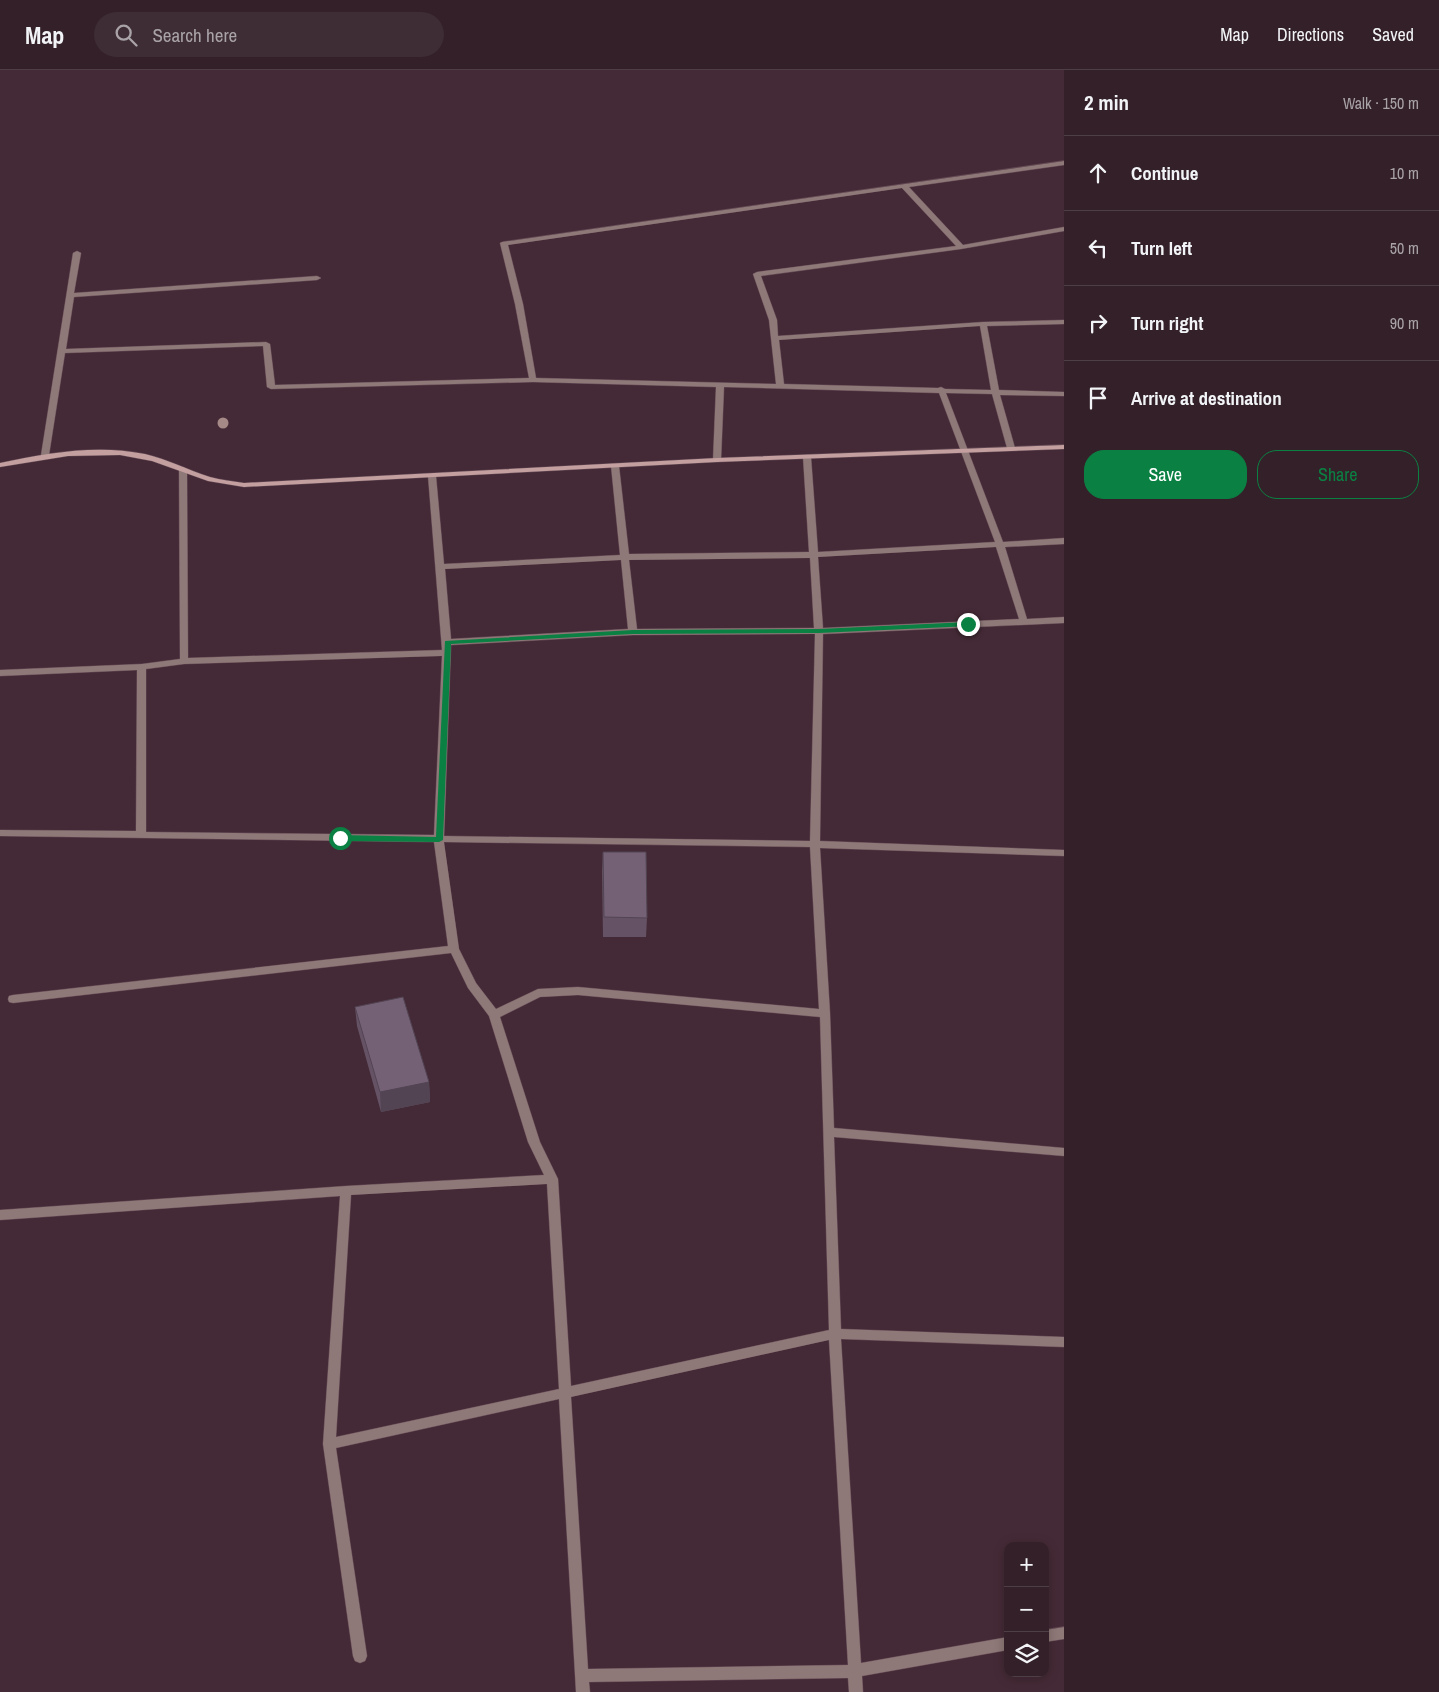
<!DOCTYPE html>
<html lang="en">
<head>
<meta charset="utf-8">
<style>
	:root { --surface:#332028; --page:#3e2d34; --text:#f1f3f6; --muted:#a9a3a8; --line:#4e3e45; --accent:#0b8043 }
	body { margin:0; font-family:"Archivo Narrow",sans-serif; background:var(--page); color:var(--text) }
	.controls { position:absolute; right:15px; bottom:15px; display:grid; overflow:hidden; border-radius:10px; box-shadow:0 2px 12px #0003 }
	.controls button { width:45px; height:45px; display:grid; place-items:center; padding:0; border:0; border-bottom:1px solid var(--line); background:var(--surface); color:var(--text); font:25px sans-serif }
	.stop { position:absolute; width:15px; height:15px; margin:-11px; border:4px solid #0b8043; border-radius:50%; background:#fff }
	.stop.end { background:#0b8043; border-color:#fff; box-shadow:0 1px 5px #0008 }
	.list { margin:0; padding:0; list-style:none }
	h2 { display:flex; justify-content:space-between; align-items:center; height:65px; margin:0; padding:0 20px; font-size:21px }
	h2 small { font-size:16px; font-weight:400; color:var(--muted) }
	.list li { display:grid; grid-template-columns:32px 1fr auto; gap:15px; align-items:center; box-sizing:border-box; height:75px; padding:0 20px; border-top:1px solid var(--line) }
	.list b { display:block; font-size:19px; white-space:nowrap }
	.list em { font-size:16px; font-style:normal; color:var(--muted) }
	.actions { display:flex; gap:10px; padding:15px 20px }
	.actions a { flex:1; padding:11px 0; border:1px solid var(--accent); border-radius:20px; text-align:center; font-size:18px; color:var(--accent) }
	.actions .main { background:var(--accent); color:#fff }
	.icon { flex:none; width:28px; height:28px; fill:none; stroke:currentColor; stroke-width:2; stroke-linecap:round; stroke-linejoin:round }
	.map { position:relative; flex:none; width:1064px; height:1622px; overflow:hidden }
	header { display:flex; align-items:center; gap:30px; box-sizing:border-box; height:70px; padding:0 25px; background:var(--surface); border-bottom:1px solid var(--line) }
	header strong { font-size:24px }
	nav { display:flex; gap:28px; margin-inline-start:auto; font-size:18px }
	.search { width:350px; height:45px; background:var(--page); display:flex; align-items:center; gap:12px; box-sizing:border-box; padding:0 18px; border-radius:28px; color:var(--muted); font-size:19px }
	main { display:flex }
	aside { flex:1; background:var(--surface) }
	.map>svg:first-child { display:block }
	.lines { fill:none; stroke-linecap:round; stroke-linejoin:round }
	.street-casing { stroke:#624954; stroke-width:1 }
	.secondary-casing { stroke:#624954; stroke-width:1 }
	.street { fill:#8f7878; fill-rule:evenodd }
	.secondary { fill:#c39f9f; fill-rule:evenodd }
	.tree { fill:#a68a88 }
	.wall { fill:#655365 }
	.shaded-wall { fill:#524453 }
	.building { fill:#756176; stroke:#524453 }
	.route { fill:#0b8043 }
</style>
</head>
<body>
<header>
<strong>Map</strong>
<div class="search"><svg class="icon" aria-label="search" viewBox="0 0 24 24"><circle cx="10" cy="10" r="6"/><path d="M15 15l6 6"/></svg>Search here</div>
<nav><a>Map</a><a>Directions</a><a>Saved</a></nav>
</header>
<main>
<div class="map">
<svg width="1064" height="1622" viewBox="0 0 1064 1622">
	<rect width="100%" height="100%" fill="#442a36"/>
	<g class="lines">
		<g class="street-casing">
			<g id="street">
				<path d="M1064 91V95L909 117 963 175 1064 157V161L961 179 761 206 777 250 778 266 983 252 1064 250V254L987 256 999 320 1064 322V326L1000 325 1015 378 1014 380H1008L1007 378 992 324 946 323 1003 472 1064 468V474L1005 477 1027 549 1064 547V553L823 564 820 771 1064 780V786L820 778 830 943 834 1058 1064 1078V1086L834 1067 841 1259 1064 1267V1277L841 1269 861 1593 1008 1567V1580L862 1606 863 1622H849L848 1608 589 1612 590 1622H576L559 1329 336 1378 367 1586 365 1591 360 1593 355 1591 353 1586 323 1374 340 1126 0 1150V1140L346 1116 544 1105 528 1072 489 946 468 918 451 883 13 933 9 932 8 929 9 926 13 925 448 876 434 772 0 766V760L136 761 137 600 0 606V600L142 594 180 589 179 399 183 397 187 399 188 588 442 580 428 406 432 404 436 406 444 494 620 485 611 396 615 394 619 396 629 484 809 482 803 387 807 385 811 387 818 482 995 472 939 323 724 317 721 390 717 392 713 390 716 317 533 312 271 319 267 317 263 276 65 283 49 385 45 387H42L41 385 73 183 77 181 81 183 74 223 317 206 321 208 317 210 74 227 66 279 266 272 270 274 275 315 529 308 515 234 500 173 502 172ZM902 118 956 176 757 202 753 204 769 250 776 314 536 308 523 234 508 175ZM980 256 991 320 945 319 941 317 938 318 784 314 779 270ZM996 477 1019 549 823 558 818 487ZM810 488 814 558 637 559 629 490ZM621 490 628 559 451 569 445 499ZM815 564 810 771 444 766 451 575 633 565ZM442 586 434 765 146 762V599L184 594ZM444 772 810 777 819 939 578 917 538 919 496 939 476 913 459 879ZM578 925 820 947 829 1260 571 1316 558 1109 540 1072 500 947 540 927ZM547 1114 559 1319 336 1367 351 1125ZM829 1270 848 1595 588 1599 571 1327Z"/>
				<polygon points="1064,1557 1064,1569 1045,1572 1045,1560"/>
			</g>
		</g>
		<g class="secondary-casing">
			<path id="secondary" d="M1064 375V379L717 392 244 417 208 411 152 391 120 385 68 386 0 397V393C47 383 97 374 145 384 167 389 188 400 210 407 221 410 233 411 244 413L717 388Z"/>
		</g>
		<use href="#street" class="street"/>
		<use href="#secondary" class="secondary"/>
	</g>
	<circle class="tree" cx="223" cy="353" r="5.5"/>
	<g class="wall">
		<polygon points="603,782 647,848 646,867 603,867 602,801"/>
		<polygon points="355,937 429,1012 430,1032 381,1042 357,956"/>
	</g>
	<polygon class="shaded-wall" points="429,1012 430,1032 381,1042 380,1022"/>
	<g class="building">
		<polygon points="603,782 646,782 647,848 604,847"/>
		<polygon points="403,927 429,1012 380,1022 355,937"/>
	</g>
	<polygon class="route" points="968,552 971,553 971,556 819,563 633,564 451,574 443,770 439,772 340,771 336,768 340,765 436,767 445,571 633,560 819,559"/>
</svg>
<div class="controls">
<button>+</button>
<button>−</button>
<button><svg class="icon" aria-label="layers" viewBox="0 0 24 24"><path d="M12 4l9 5-9 5-9-5zM3 14l9 5 9-5"/></svg></button>
</div>
<div class="stop" style="left:340px;top:768px"></div>
<div class="stop end" style="left:968px;top:554px"></div>
</div>
<aside>
<h2>2 min<small>Walk · 150 m</small></h2>
<ul class="list">
<li><svg class="icon" aria-label="ahead" viewBox="0 0 24 24"><path d="M12 20V5M6 11l6-6 6 6"/></svg><div><b>Continue</b></div><em>10 m</em></li>
<li><svg class="icon" aria-label="left" viewBox="0 0 24 24"><path d="M17 20v-9H6M10 6l-5 5 5 5"/></svg><div><b>Turn left</b></div><em>50 m</em></li>
<li><svg class="icon" aria-label="right" viewBox="0 0 24 24"><path d="M7 20v-9h11M14 6l5 5-5 5"/></svg><div><b>Turn right</b></div><em>90 m</em></li>
<li><svg class="icon" aria-label="arrive" viewBox="0 0 24 24"><path d="M6 21V4h12l-3 4 3 4H6"/></svg><div><b>Arrive at destination</b></div></li>
</ul>
<div class="actions"><a class="main">Save</a><a>Share</a></div>
</aside>
</main>
</body>
</html>
